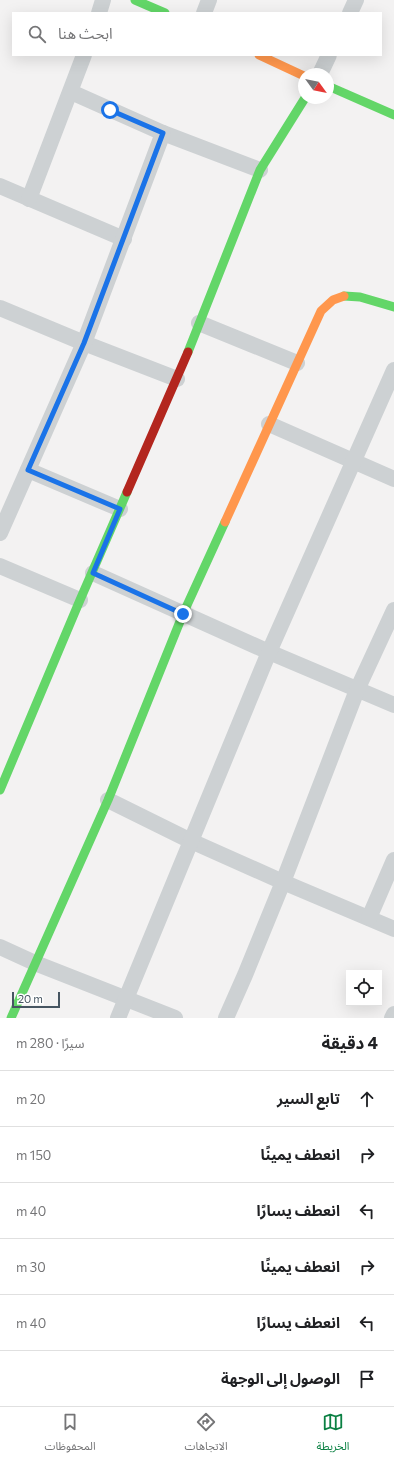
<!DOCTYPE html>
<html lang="ar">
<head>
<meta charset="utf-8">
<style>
	:root { --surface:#fff; --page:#f6f6f6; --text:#202124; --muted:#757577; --line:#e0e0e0; --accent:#0b8043 }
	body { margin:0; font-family:Commissioner,"Noto Sans Arabic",sans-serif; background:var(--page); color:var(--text); direction:rtl }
	.controls { position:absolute; right:12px; bottom:12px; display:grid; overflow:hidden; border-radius:0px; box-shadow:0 4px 16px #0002 }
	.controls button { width:36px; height:36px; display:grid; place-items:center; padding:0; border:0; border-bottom:1px solid var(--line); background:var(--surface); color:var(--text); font:20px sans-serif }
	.compass { position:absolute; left:298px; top:68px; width:36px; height:36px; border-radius:50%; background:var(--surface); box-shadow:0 4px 16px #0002; rotate:123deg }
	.scale { position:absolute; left:12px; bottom:10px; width:48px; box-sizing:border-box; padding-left:4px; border:2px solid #465561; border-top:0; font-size:11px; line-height:14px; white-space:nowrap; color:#465561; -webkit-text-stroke:3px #fff; paint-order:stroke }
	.stop { position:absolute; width:12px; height:12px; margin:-9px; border:3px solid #1a73e8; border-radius:50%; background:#fff }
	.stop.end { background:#1a73e8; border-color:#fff; box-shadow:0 1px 4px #0008 }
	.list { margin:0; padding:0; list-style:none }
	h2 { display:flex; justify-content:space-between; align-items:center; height:52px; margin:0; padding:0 16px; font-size:17px }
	h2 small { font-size:13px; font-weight:400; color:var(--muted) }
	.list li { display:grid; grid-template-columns:26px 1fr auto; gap:12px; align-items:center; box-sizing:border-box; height:56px; padding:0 16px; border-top:1px solid var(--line) }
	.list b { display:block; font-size:15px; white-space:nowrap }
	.list em { font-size:13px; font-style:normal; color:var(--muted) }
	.icon { flex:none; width:22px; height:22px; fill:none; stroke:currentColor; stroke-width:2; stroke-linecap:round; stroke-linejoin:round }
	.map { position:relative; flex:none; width:394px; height:1018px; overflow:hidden; direction:ltr }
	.search { position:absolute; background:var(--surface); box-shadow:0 4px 16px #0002; left:12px; right:12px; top:12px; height:44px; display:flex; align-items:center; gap:10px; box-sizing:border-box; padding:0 14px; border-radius:0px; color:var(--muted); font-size:15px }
	.sheet { height:388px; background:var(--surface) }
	nav { display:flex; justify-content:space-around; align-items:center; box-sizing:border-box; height:56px; border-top:1px solid var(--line); background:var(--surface); font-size:11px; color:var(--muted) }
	nav a { display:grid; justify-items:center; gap:2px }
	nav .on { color:var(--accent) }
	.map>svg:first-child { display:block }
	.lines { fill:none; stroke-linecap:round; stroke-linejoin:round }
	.street { stroke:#cdd1d3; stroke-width:16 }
	.fast { stroke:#63d668; stroke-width:9 }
	.slow { stroke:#ff974d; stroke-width:9 }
	.jam { stroke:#b3261e; stroke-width:9 }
	.route { stroke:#1a73e8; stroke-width:5 }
</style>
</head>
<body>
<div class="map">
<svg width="394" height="1018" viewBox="0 0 394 1018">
	<rect width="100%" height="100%" fill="#f3f2f2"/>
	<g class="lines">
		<g class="street">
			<polyline points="99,13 103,0"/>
			<polyline points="204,13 209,0"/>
			<polyline points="350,13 356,0"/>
			<polyline points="320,74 329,55"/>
			<polyline points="71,92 163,133 260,170"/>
			<polyline points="0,186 124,239"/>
			<polyline points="29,199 84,55"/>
			<polyline points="0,308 84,343 177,379"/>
			<polyline points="199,323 297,363"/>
			<polyline points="269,424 394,479"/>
			<polyline points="28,470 120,509"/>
			<polyline points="0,533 84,343 163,133"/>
			<polyline points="0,566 80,600"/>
			<polyline points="93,573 269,652 394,705"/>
			<polyline points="108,800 191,841 283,882 394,929"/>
			<polyline points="369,918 394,860"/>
			<polyline points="0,947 35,963 175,1018"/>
			<polyline points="118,1018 269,652 394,370"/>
			<polyline points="226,1018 245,975 283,882 357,690 394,610"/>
			<polyline points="392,1018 394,1014"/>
		</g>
		<g class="fast">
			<polyline points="135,0 165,13"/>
			<polyline points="328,86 394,115"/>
			<polyline points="344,296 360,297 394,307"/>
			<polyline points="188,352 260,170 305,98"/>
			<polyline points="0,790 80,600 127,492"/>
			<polyline points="11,1018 108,800 183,614 225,522"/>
		</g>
		<g class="slow">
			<polyline points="259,55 304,76"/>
			<polyline points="225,522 321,311 333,300 344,296"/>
		</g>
		<polyline class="jam" points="127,492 188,352"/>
	</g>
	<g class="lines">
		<polyline class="route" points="110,110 163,133 84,343 28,470 120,509 93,573 183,614"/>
	</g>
</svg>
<div class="controls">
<button><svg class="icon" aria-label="locate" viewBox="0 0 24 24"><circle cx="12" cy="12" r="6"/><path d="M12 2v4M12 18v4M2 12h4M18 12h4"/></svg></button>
</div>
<svg class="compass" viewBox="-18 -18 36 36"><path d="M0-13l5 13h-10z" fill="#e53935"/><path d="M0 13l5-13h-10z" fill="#757577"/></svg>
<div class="scale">20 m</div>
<div class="stop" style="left:110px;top:110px"></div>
<div class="stop end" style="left:183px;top:614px"></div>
<div class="search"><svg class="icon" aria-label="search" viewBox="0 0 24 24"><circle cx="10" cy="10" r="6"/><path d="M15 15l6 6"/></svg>ابحث هنا</div>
</div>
<section class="sheet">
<h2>4 دقيقة<small>سيرًا · 280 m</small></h2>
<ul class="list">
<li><svg class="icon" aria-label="ahead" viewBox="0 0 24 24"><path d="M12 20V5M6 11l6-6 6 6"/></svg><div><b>تابع السير</b></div><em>20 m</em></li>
<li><svg class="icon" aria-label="right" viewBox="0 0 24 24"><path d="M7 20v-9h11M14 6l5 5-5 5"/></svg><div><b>انعطف يمينًا</b></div><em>150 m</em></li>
<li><svg class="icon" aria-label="left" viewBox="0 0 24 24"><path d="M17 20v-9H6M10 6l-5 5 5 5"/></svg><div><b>انعطف يسارًا</b></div><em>40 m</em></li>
<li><svg class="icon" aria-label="right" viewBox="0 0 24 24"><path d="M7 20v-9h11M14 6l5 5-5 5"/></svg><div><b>انعطف يمينًا</b></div><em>30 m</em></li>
<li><svg class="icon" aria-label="left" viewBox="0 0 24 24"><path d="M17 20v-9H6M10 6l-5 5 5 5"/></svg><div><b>انعطف يسارًا</b></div><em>40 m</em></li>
<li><svg class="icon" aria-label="arrive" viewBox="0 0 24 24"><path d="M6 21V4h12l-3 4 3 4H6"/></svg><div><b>الوصول إلى الوجهة</b></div></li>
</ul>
</section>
<nav>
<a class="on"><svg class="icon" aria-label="map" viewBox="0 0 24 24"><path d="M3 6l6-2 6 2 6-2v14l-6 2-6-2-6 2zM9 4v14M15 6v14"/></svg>الخريطة</a>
<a><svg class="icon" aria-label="directions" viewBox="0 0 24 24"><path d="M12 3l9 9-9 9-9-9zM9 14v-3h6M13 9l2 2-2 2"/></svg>الاتجاهات</a>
<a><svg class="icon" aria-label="saved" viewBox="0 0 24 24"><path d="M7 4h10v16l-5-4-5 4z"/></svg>المحفوظات</a>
</nav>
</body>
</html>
